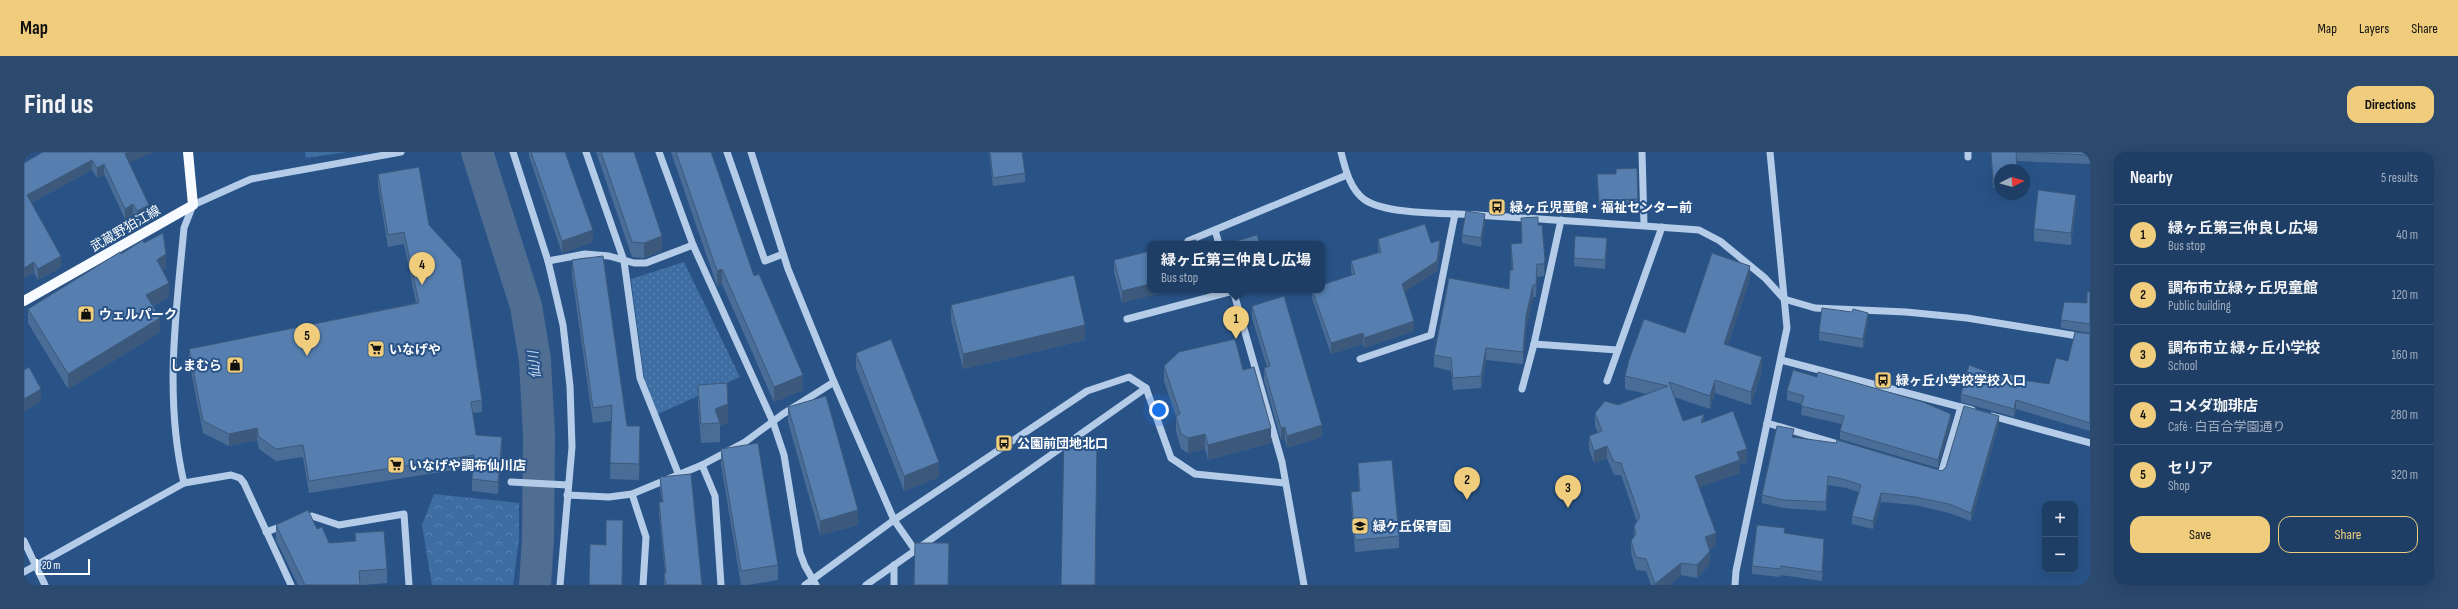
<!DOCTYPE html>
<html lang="en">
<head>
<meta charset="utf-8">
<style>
	:root { --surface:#1f3e65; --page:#2c496e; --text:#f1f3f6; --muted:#a1aebf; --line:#3c5779; --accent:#efcd7c }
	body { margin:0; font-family:"Sofia Sans Condensed","Noto Sans JP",sans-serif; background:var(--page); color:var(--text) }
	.controls { position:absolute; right:12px; bottom:12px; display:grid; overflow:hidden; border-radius:8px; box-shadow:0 4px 16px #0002 }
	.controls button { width:36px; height:36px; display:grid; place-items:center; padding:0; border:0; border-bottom:1px solid var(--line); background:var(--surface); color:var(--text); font:20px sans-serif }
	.compass { position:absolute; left:1970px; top:12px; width:36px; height:36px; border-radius:50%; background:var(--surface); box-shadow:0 4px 16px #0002; rotate:84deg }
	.scale { position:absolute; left:12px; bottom:10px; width:54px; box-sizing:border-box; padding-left:4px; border:2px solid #fff; border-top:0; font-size:11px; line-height:14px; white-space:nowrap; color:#fff; -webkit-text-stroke:3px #295387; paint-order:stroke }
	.you { position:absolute; left:1135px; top:258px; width:14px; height:14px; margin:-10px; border:3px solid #fff; border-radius:50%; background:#1a73e8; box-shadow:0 0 0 6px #1a73e833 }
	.badge { display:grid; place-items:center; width:26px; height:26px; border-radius:50%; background:var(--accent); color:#111; font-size:13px; font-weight:700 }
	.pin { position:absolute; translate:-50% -33px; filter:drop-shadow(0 1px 2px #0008) }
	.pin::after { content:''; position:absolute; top:21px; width:14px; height:12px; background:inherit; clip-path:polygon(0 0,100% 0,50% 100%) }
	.popup { position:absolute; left:1123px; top:89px; width:178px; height:52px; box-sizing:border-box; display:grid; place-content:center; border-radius:8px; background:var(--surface); filter:drop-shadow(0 1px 3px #0005); font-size:13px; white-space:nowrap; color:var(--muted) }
	.popup b { font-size:15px; color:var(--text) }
	.popup::after { content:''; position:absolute; left:50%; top:100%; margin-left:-8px; border:8px solid transparent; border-top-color:var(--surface) }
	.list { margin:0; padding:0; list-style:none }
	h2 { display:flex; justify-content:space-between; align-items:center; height:52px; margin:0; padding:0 16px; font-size:17px }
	h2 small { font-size:13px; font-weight:400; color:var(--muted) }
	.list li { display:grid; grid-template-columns:26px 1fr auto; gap:12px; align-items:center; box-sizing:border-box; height:60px; padding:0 16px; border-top:1px solid var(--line) }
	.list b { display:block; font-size:15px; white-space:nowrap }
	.list p { margin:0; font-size:13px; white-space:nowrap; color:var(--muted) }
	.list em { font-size:13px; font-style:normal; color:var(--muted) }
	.actions { display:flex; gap:8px; padding:12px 16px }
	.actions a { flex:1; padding:9px 0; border:1px solid var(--accent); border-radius:12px; text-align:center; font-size:14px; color:var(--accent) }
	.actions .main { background:var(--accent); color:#111 }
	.map { position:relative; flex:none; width:2066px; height:433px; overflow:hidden; border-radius:12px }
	header { display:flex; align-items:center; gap:24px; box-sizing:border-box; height:56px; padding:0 20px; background:var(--accent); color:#111 }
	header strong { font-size:19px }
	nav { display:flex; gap:22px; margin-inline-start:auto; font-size:14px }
	.intro { display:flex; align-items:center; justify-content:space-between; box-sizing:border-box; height:96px; padding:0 24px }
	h1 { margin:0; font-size:28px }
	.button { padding:10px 18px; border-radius:12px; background:var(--accent); color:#111; font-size:14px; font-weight:700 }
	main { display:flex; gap:24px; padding:0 24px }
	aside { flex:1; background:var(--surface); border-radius:12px; box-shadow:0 4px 16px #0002 }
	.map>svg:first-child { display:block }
	.grass { fill:url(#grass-tufts) }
	.forest { fill:url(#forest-crowns) }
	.park { fill:url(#park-dots) }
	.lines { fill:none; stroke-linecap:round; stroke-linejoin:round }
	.river { stroke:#506e92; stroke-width:32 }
	.minor { stroke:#b5cce8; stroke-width:7 }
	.major { stroke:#f7fafe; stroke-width:10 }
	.wall { fill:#4a6d97 }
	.shaded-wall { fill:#3c597b }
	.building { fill:#567fb0; stroke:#3c597b }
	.labels { text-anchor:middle; stroke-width:4; stroke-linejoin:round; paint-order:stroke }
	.poi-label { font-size:13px; font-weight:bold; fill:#fff; stroke:#295387; text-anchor:start }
	.street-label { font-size:13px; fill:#fff; stroke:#295387 }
	.water-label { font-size:14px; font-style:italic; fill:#c1d6ef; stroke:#295387 }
</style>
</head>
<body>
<header>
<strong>Map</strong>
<nav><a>Map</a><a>Layers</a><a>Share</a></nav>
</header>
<div class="intro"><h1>Find us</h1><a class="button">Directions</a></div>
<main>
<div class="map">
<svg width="2066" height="433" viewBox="0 0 2066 433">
	<defs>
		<pattern id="grass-tufts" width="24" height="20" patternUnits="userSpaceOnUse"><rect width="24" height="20" fill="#3e6da3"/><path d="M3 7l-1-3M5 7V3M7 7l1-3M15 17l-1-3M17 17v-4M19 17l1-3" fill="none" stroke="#5b83b1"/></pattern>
		<pattern id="forest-crowns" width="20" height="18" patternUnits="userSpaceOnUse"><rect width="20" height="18" fill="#3e6da3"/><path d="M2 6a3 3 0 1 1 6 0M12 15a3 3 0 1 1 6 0" fill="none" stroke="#5b83b1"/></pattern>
		<pattern id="park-dots" width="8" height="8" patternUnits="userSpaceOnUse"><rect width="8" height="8" fill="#3e6da3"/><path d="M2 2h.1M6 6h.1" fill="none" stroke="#5b83b1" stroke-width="1.8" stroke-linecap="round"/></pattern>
	</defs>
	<rect width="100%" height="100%" fill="#295387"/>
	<polygon class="grass" points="281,0 323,0 282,6"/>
	<polygon class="forest" points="410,342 495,351 495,387 489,433 408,433 398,373"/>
	<polygon class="park" points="660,110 716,225 634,262 622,239 607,127"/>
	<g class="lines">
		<polyline class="river" points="453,0 502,154 511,208 515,284 514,387 511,433"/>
		<g class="minor">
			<polyline points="489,0 524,109 539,173 546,234 548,295 536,433"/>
			<polyline points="562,0 600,109 616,226 654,321"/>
			<polyline points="635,0 669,93 749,270 760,303 776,401 781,414 792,433"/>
			<polyline points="703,0 741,109 759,102"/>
			<polyline points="727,0 764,117 810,230 870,368 891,398"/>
			<path d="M1317 0C1321 16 1326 38 1341 48 1364 63 1425 61 1454 63 1528 68 1601 72 1675 78L1696 89 1741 126 1760 147 1791 156 1882 160 1943 166 2066 186"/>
			<polyline points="1618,0 1620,73"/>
			<polyline points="1944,0 1944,5"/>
			<polyline points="1191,78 1195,92"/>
			<polyline points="1164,89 1323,23"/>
			<polyline points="524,109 561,102 585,104 610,111 622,111 669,93"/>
			<polyline points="1209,138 1258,310 1280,433"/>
			<polyline points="1103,167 1209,139"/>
			<polyline points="1510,192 1593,198"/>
			<polyline points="1336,207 1407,183 1431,62"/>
			<polyline points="1757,208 1948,258"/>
			<polyline points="1583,229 1638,75"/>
			<polyline points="1498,237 1510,192 1537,68"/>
			<polyline points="1968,264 2066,291"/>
			<polyline points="1743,271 1821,294"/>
			<polyline points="678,313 691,344 697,433"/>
			<polyline points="1913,321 1917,322 1937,255"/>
			<polyline points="487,330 544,333"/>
			<path d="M160 331C140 246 152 161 160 76L169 53 227 27 377 0"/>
			<polyline points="608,342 622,385 619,433"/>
			<polyline points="543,343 585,345 608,342 678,313 721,290 759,262 810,230"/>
			<polyline points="279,367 288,364 315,373 380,362 385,433"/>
			<polyline points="242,380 261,373"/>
			<polyline points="0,389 21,433"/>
			<polyline points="0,420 160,331 207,323 216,326 220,331 267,433"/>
			<polyline points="781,433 870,368 1063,239 1105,225 1122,236 1147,306 1171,322 1260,331"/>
			<polyline points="842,433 1122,236"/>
			<polyline points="870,433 870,413"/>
			<polyline points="1711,433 1712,419 1763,176 1746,0"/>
		</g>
		<polyline class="major" points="0,149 169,53 164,0"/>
	</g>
	<g class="wall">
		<polygon points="19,0 105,11 125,64 113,70 109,63 101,67 80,22 73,26 68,18 7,51 37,115 14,128 10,121 0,126 0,11"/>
		<polygon points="505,0 541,0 569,90 538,101 505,4"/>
		<polygon points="572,0 610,0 638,99 620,106 608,105"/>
		<polygon points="647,0 687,0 730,124 779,238 750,250 698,132 693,134"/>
		<polygon points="965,0 998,0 1001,21 1001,30 969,34"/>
		<polygon points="1967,0 2066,0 2066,12 1992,9 1976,18 1976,35 1969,36"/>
		<polygon points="354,22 405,73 458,248 458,260 449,261 452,283 478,297 474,342 448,339 448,327 449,315 285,341 279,305 252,309 235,297 233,288 205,294 179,281 165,209 165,197 392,151 380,92 364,95 354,34"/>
		<polygon points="1573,22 1592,22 1614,47 1614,56 1575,58"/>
		<polygon points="2052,55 2047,93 2010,89 2010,77"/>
		<polygon points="1461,70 1457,95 1438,91 1438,83"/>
		<polygon points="1514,73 1518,73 1521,120 1520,124 1513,125 1512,145 1509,145 1502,176 1499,212 1462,208 1457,236 1429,238 1427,219 1410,215 1410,203 1485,137 1488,118 1487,104 1487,92 1498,91"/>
		<polygon points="1354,87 1407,91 1416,98 1413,119 1380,140 1390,179 1340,196 1339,192 1307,202 1288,146 1288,138 1298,138 1328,123 1327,119 1327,109 1355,100 1354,97"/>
		<polygon points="1583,95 1581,117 1550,114 1550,106"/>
		<polygon points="1126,99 1098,151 1090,120 1090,108"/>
		<polygon points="97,102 142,116 138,119 145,145 129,154 136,180 44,237 4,171 4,157"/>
		<polygon points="548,108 603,274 616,290 615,328 586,327 587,269 569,271 548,124"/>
		<polygon points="1726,127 1703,193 1738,218 1727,253 1691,241 1686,257 1650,245 1659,269 1680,270 1723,310 1716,312 1716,321 1675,335 1692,394 1685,397 1686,412 1673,426 1657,423 1645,433 1627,433 1622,419 1612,418 1607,401 1607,389 1610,384 1610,374 1613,370 1597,323 1590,323 1583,306 1570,311 1565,297 1565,284 1574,281 1571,274 1571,261 1623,242 1601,237 1601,224 1661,181"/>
		<polygon points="2063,140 2066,140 2066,181 2037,176 2037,168 2063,151"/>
		<polygon points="927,153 1061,188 939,217 927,168"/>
		<polygon points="1228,154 1298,285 1263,296 1261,287 1257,288 1240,228 1240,216 1243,215 1228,166"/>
		<polygon points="1844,169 1839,196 1795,188 1795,180"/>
		<polygon points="2066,182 2066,279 1992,257 1990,265 1937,250 1937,242 1980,226 2025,232"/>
		<polygon points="832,201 915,325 880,339 832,216"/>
		<polygon points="1140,214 1219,218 1247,291 1184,308 1181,297 1164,301 1157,297 1152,279 1152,265 1140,229"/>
		<polygon points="674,233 704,270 696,274 696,290 677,291 674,252"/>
		<polygon points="1763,239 1927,270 1914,316 1816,287 1816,279 1818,272 1777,263 1778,252 1763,248"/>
		<polygon points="764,255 834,373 796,383 764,270"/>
		<polygon points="1975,272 1947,369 1925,361 1891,353 1857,350 1849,377 1828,372 1828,364 1835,340 1822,336 1804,333 1802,359 1759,356 1738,351 1738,343 1770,285 1918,319"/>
		<polygon points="697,297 754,413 754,428 724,433 717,433 697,312"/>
		<polygon points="1334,311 1375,384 1375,396 1331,400 1327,352 1327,340 1335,339 1334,323"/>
		<polygon points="636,325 678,433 640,433 640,421 641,421 635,362 635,350 638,350 636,337"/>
		<polygon points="252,373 293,377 305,391 331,389 331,381 363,417 363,431 337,433 274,433 252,388"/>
		<polygon points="1761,381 1800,396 1798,429 1757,423 1756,425 1728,422 1728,414"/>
	</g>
	<g class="shaded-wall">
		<polygon points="105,0 131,0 101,12 101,2"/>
		<polygon points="68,8 68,18 3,53 3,43"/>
		<polygon points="80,12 80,22 73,26 73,16"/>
		<polygon points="2052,43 2052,55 2047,93 2047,81"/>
		<polygon points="109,52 109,63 101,67 101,57"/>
		<polygon points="125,53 125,64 113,70 113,59"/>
		<polygon points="1461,62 1461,70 1457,95 1457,86"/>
		<polygon points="569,78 569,90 538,101 538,89"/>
		<polygon points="638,84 638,99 620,106 620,91"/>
		<polygon points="1583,86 1583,95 1581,117 1581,108"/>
		<polygon points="1416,88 1416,98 1413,119 1378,142 1378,132"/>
		<polygon points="142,102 142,116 133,122 133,108"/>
		<polygon points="37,104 37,115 14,128 14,117"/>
		<polygon points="1521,108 1521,120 1520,124 1520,112"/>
		<polygon points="10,110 10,121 0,126 0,116"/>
		<polygon points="1513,112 1513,125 1512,145 1512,133"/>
		<polygon points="1726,114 1726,127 1700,205 1700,192"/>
		<polygon points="698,117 698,132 693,134 693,119"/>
		<polygon points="145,131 145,145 122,157 122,143"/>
		<polygon points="1126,132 1126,138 1151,138 1098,151 1098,139"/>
		<polygon points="1509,133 1509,145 1502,176 1499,212 1499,200 1502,164"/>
		<polygon points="1844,161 1844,169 1839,196 1839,187"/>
		<polygon points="136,166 136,180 44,237 44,222"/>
		<polygon points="1390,169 1390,179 1340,196 1340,186"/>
		<polygon points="1061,173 1061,188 939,217 939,202"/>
		<polygon points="1339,181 1339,192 1307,202 1307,191"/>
		<polygon points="1462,196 1462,208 1457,236 1457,224"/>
		<polygon points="1738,205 1738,218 1727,253 1727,240"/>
		<polygon points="779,223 779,238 750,250 750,235"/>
		<polygon points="1691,228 1691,241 1686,257 1686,244"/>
		<polygon points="17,237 17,250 0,259 0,247"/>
		<polygon points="1992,248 1992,257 1990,265 1990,257"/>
		<polygon points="704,252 704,270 696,274 696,271 691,257"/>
		<polygon points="1680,262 1680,275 1677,271"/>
		<polygon points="1927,262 1927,270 1914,316 1914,308"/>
		<polygon points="1975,264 1975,272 1947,369 1947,361"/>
		<polygon points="1298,273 1298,285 1263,296 1263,284"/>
		<polygon points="616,274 616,290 615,328 615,312"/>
		<polygon points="1261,275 1261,287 1257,288 1257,276"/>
		<polygon points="233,276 233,288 205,294 205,282"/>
		<polygon points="1247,276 1247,291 1184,308 1184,293"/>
		<polygon points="1181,282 1181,297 1164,301 1164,286"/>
		<polygon points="478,285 478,297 474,342 474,330"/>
		<polygon points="1583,294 1583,306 1570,311 1570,299"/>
		<polygon points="1723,297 1723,310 1716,312 1716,321 1671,337 1671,324 1713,300"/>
		<polygon points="915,310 915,325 880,339 880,324"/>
		<polygon points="1804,324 1804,333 1802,359 1802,350"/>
		<polygon points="1857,341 1857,350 1849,377 1849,369"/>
		<polygon points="834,358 834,373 796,383 796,369"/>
		<polygon points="1692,381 1692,394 1681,398 1681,385"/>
		<polygon points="1800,387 1800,396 1798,429 1798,420"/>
		<polygon points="1686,399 1686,412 1673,426 1673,413"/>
		<polygon points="1657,411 1657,423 1645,433 1631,433 1631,432"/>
	</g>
	<g class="building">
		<polygon points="19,0 105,0 101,2 125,53 113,59 109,52 101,57 80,12 73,16 68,8 3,43 37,104 14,117 10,110 0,116 0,11"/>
		<polygon points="507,0 541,0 569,78 538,89"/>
		<polygon points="577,0 610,0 638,84 620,91 608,90"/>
		<polygon points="652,0 687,0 730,124 735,122 779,223 750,235 698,117 693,119"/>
		<polygon points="966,0 998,0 1001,21 969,26"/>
		<polygon points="1967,0 2066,0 2066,3 1992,0 1993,18 1976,18 1976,27 1969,27"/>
		<polygon points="395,15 405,73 437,108 458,248 447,250 452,283 478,285 474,330 448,327 450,303 285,329 279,293 252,297 235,285 233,276 205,282 179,269 165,197 395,151 380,80 364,83 354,22"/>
		<polygon points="1613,16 1614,47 1575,49 1573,22 1592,22 1592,17"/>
		<polygon points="2014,38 2052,43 2047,81 2010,77"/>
		<polygon points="1442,59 1461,62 1457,86 1438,83"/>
		<polygon points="1514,65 1514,73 1518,73 1521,108 1520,112 1513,112 1512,133 1509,133 1502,164 1499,200 1462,196 1457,224 1429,226 1427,206 1410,203 1425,126 1485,137 1486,118 1489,118 1487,92 1498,91 1497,66"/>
		<polygon points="1401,72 1407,91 1416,88 1413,109 1378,132 1390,169 1340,186 1339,181 1307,191 1288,138 1298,138 1298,133 1331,122 1327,109 1357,100 1354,87"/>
		<polygon points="139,81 142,102 133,108 145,131 122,143 136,166 44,222 4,157 96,100 97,102 119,88 120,91"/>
		<polygon points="1233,83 1236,92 1210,92 1209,90"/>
		<polygon points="1551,84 1583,86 1581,108 1550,106"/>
		<polygon points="1172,88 1173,92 1154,92"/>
		<polygon points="1126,99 1126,132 1098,139 1090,108"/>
		<polygon points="1688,101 1726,114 1700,192 1738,205 1727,240 1691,228 1686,244 1645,230 1659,269 1680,262 1677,271 1709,259 1723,297 1713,300 1716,308 1671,324 1692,381 1681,385 1686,399 1673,413 1657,411 1631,432 1622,407 1612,405 1607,389 1612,382 1610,374 1616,365 1597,311 1590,310 1583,294 1570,299 1565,284 1578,279 1571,261 1581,249 1594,253 1644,234 1601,224 1605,208 1620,167 1661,181"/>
		<polygon points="579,104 603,274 616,274 615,312 586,311 588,253 569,256 548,108"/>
		<polygon points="1050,123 1061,173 939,202 927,153"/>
		<polygon points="2063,140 2066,140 2066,172 2037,168 2040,150 2063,151"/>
		<polygon points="1260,144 1298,273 1263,284 1261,275 1257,276 1240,216 1246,214 1228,154"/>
		<polygon points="1798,156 1828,160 1829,157 1844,161 1839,187 1795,180"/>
		<polygon points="2051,180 2066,182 2066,271 1992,248 1990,257 1937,242 1945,213 1980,226 1982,221 1998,226 1998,228 2025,232 2032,206 2044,209"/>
		<polygon points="867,187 915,310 880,324 832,201"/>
		<polygon points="1211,187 1219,218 1230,215 1247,276 1184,293 1181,282 1164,286 1157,282 1152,264 1156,262 1140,214 1155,200"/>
		<polygon points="5,215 17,237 0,247 0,218"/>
		<polygon points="1769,218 1793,225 1794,220 1899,250 1927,262 1914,308 1816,279 1820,264 1777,254 1780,244 1763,239"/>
		<polygon points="703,231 704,252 691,257 696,271 677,272 674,233"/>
		<polygon points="802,244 834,358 796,369 764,255"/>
		<polygon points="1940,254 1975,264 1947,361 1925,352 1891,345 1857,341 1849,369 1828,364 1837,333 1822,328 1804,324 1802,350 1759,348 1738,343 1753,274 1770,277 1768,285 1812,291 1813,288 1918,319 1922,315"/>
		<polygon points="1040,285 1073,285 1071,433 1037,433"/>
		<polygon points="734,291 754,413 717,419 697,297"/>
		<polygon points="1368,308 1375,384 1331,388 1327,340 1336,339 1334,311"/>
		<polygon points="667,322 678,433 642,433 640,421 642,421 635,350 639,350 636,325"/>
		<polygon points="284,358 293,377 298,375 305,391 332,389 331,381 360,379 363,417 335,419 336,433 281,433 252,373"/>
		<polygon points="582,368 599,368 598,433 565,433 566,392 582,393"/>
		<polygon points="1733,373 1761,376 1760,381 1800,387 1798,420 1757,414 1756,417 1728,414"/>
		<polygon points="891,391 925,391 924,433 890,433"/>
	</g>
	<defs>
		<g id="bus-square" transform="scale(0.9)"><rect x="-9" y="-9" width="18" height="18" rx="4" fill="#efcd7c" stroke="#295387"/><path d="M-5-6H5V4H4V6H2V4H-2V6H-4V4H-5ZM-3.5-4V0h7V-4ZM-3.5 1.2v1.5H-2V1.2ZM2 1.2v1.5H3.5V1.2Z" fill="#111"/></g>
		<g id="shop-square" transform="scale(0.9)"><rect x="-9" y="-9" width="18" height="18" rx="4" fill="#efcd7c" stroke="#295387"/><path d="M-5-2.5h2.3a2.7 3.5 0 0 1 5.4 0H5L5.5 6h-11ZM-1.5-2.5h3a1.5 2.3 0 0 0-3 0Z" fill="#111"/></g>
		<g id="supermarket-square" transform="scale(0.9)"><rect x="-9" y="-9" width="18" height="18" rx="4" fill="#efcd7c" stroke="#295387"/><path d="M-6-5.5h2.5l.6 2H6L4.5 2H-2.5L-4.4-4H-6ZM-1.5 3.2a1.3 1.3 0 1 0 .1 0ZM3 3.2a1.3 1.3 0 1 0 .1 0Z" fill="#111"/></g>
		<g id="school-square" transform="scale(0.9)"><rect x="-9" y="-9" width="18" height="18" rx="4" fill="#efcd7c" stroke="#295387"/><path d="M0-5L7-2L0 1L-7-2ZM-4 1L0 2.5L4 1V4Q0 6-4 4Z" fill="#111"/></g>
	</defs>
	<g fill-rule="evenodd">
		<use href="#bus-square" x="1473" y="55"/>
		<use href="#shop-square" x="62" y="162"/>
		<use href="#supermarket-square" x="352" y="197"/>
		<use href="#shop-square" x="211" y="213"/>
		<use href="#bus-square" x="1859" y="228"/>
		<use href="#bus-square" x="980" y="291"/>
		<use href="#supermarket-square" x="372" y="313"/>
		<use href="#school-square" x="1336" y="374"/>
	</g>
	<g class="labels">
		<g class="poi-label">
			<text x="1486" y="60">緑ヶ丘児童館・福祉センター前</text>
			<text x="75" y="167">ウェルパーク</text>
			<text x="365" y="202">いなげや</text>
			<text x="198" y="218" text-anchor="end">しまむら</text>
			<text x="1872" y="233">緑ヶ丘小学校学校入口</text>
			<text x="993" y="296">公園前団地北口</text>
			<text x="385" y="318">いなげや調布仙川店</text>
			<text x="1349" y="379">緑ケ丘保育園</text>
		</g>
		<g class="street-label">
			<text transform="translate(101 76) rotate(-30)" y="5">武蔵野狛江線</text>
		</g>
		<g class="water-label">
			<text transform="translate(510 213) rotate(-96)" y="5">仙川</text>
		</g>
	</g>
</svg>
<div class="controls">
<button>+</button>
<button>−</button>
</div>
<svg class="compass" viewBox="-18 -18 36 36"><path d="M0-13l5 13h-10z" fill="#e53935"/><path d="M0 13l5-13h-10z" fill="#a1aebf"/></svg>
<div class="scale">20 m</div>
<div class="you"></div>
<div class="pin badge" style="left:1212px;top:187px">1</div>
<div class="popup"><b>緑ヶ丘第三仲良し広場</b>Bus stop</div>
<div class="pin badge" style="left:1443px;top:348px">2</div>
<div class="pin badge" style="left:1544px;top:356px">3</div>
<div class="pin badge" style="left:398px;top:133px">4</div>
<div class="pin badge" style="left:283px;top:204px">5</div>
</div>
<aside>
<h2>Nearby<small>5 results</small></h2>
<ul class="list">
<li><span class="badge">1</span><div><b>緑ヶ丘第三仲良し広場</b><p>Bus stop</p></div><em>40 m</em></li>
<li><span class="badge">2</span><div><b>調布市立緑ヶ丘児童館</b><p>Public building</p></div><em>120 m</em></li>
<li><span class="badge">3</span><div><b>調布市立 緑ヶ丘小学校</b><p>School</p></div><em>160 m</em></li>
<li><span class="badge">4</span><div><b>コメダ珈琲店</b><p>Café · 白百合学園通り</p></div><em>280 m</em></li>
<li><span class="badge">5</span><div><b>セリア</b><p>Shop</p></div><em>320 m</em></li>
</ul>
<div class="actions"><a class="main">Save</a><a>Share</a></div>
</aside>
</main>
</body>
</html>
